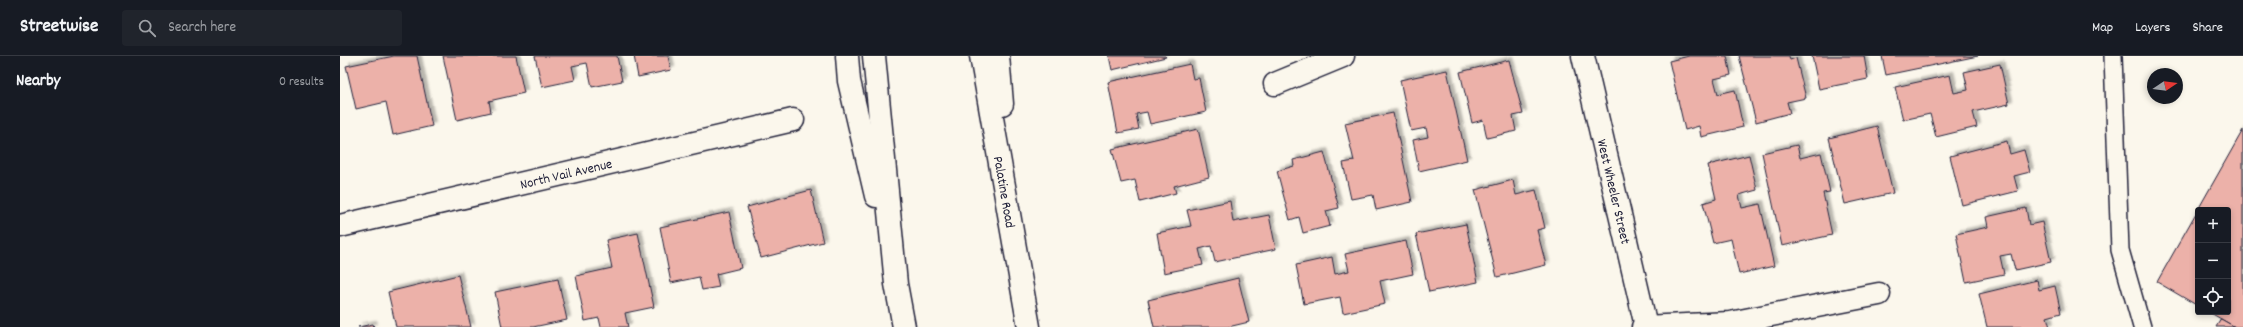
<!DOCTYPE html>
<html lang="en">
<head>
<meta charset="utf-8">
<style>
	:root { --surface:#171b24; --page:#20242c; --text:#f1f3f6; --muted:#9ea1a6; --line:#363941 }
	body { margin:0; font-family:Dekko,sans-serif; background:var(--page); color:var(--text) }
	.controls { position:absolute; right:12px; bottom:12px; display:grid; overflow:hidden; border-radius:4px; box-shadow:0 2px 6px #0003 }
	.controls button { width:36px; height:36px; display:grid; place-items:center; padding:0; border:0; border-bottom:1px solid var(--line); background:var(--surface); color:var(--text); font:20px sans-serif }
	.compass { position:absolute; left:1807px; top:12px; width:36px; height:36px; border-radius:50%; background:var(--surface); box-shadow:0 2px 6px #0003; rotate:77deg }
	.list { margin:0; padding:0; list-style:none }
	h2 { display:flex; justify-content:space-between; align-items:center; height:52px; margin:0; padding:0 16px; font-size:17px }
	h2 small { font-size:13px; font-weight:400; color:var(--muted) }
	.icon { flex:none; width:22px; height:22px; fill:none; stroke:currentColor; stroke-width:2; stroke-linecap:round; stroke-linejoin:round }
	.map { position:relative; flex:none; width:1903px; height:271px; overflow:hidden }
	header { display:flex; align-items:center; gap:24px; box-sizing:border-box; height:56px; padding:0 20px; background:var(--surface); border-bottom:1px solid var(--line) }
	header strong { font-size:19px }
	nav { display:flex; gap:22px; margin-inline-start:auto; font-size:14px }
	.search { width:280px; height:36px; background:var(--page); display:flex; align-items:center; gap:10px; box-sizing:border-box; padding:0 14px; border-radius:4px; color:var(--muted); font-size:15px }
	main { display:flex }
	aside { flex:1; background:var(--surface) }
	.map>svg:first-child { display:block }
	.building { fill:#ecb1a9; stroke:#22223b; filter:url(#shadow) }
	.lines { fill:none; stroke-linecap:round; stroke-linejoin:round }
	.service-casing { stroke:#22223b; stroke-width:20 }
	.minor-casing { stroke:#22223b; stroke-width:25 }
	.trunk-casing { stroke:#22223b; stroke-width:25 }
	.service { stroke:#fbf7ec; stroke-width:17 }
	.minor { stroke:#fbf7ec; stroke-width:22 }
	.trunk { stroke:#fbf7ec; stroke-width:22 }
	.labels { text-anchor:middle; stroke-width:3.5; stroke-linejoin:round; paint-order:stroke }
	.street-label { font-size:14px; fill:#22223b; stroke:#fbf7ec }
</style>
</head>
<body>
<header>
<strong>Streetwise</strong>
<div class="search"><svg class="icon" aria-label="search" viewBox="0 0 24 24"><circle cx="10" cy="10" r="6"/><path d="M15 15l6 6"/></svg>Search here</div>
<nav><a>Map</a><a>Layers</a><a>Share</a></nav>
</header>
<main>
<aside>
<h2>Nearby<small>0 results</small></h2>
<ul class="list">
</ul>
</aside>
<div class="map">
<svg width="1903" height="271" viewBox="0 0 1903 271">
	<defs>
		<filter id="shadow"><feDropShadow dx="3.5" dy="-3.5" stdDeviation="1" flood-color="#0004"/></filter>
	</defs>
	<rect width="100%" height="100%" fill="#fbf7ec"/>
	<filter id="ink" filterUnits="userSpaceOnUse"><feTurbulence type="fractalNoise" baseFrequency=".025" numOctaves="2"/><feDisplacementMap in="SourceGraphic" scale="8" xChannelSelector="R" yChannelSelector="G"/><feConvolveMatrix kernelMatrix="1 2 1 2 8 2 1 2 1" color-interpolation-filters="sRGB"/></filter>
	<g filter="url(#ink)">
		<g class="building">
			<polygon points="54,0 77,0 92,70 53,79 46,46 16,53 6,10"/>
			<polygon points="103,0 176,0 184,37 149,45 151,56 117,64"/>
			<polygon points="195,0 277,0 282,25 252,31 247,7 232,10 235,24 202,31"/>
			<polygon points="294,0 328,0 331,14 298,21"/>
			<polygon points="769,0 825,0 826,1 772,14"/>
			<polygon points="1349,0 1387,0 1391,19 1374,23 1378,38 1395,34 1403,71 1361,81 1359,70 1345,74 1329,5"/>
			<polygon points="1399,0 1449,0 1450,4 1456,2 1466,42 1447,46 1450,57 1416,66"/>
			<polygon points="1472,0 1524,0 1528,23 1479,33"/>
			<polygon points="1542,0 1638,0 1546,19"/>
			<polygon points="1169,4 1183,58 1173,60 1176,75 1147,82 1143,64 1132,67 1120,16"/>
			<polygon points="850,8 853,23 859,22 866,56 810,68 807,56 796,58 799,73 778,77 768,26"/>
			<polygon points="1660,8 1669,48 1633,56 1637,71 1596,81 1590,58 1563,64 1555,31 1610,19 1614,37 1628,34 1624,16"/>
			<polygon points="1107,14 1127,104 1079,115 1073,84 1088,81 1086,72 1071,75 1060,24"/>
			<polygon points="1053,57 1072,146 1036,154 1033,139 1011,143 1003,107 1014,105 1005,67"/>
			<polygon points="1537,70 1553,137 1505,148 1489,82"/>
			<polygon points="858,73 869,121 834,130 836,137 800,146 795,124 781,127 772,93"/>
			<polygon points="1903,74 1903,271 1895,271 1869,256 1888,256 1888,154 1858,154 1858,250 1817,226"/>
			<polygon points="1667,85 1670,98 1684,94 1690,116 1674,120 1678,135 1622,149 1610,100"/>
			<polygon points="1457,89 1460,102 1481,97 1490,136 1483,137 1492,179 1442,190 1422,97"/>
			<polygon points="984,96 999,152 986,155 990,170 963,177 959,161 950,164 937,115 954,110 953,104"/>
			<polygon points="1409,99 1417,134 1399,139 1402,152 1420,148 1434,210 1399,218 1391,183 1373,187 1363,147 1376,143 1368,109"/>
			<polygon points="1173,124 1176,139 1196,134 1205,172 1197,174 1206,209 1157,221 1135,134"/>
			<polygon points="471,134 483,186 421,202 407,151"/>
			<polygon points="890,145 893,166 929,159 936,193 875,206 871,190 859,193 863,209 824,217 817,177 851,170 847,154"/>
			<polygon points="1686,152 1689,169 1702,166 1711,206 1675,214 1671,198 1660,200 1664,218 1626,226 1616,178 1648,171 1646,161"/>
			<polygon points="389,156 401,212 376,218 379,231 362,234 359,221 331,227 320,171"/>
			<polygon points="1126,168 1138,226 1089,236 1076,178"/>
			<polygon points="298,177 314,251 285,257 288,271 261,271 259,262 245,265 236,220 272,212 266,184"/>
			<polygon points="1066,185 1073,218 1040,225 1045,248 1003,257 1000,241 964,248 956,209 992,201 995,218 1009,215 1005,198"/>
			<polygon points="118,219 131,271 56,271 48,236"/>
			<polygon points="898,222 909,266 888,271 814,271 808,244"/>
			<polygon points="218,223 227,264 193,271 162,271 155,236"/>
			<polygon points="1697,224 1699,234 1715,230 1721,257 1707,261 1710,271 1647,271 1639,238"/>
			<polygon points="1881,263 1895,271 1876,271"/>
			<polygon points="33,268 34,271 18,271"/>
		</g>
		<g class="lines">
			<g class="service-casing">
				<polyline id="service" points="1773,0 1780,194 1802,271"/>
			</g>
			<g class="minor-casing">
				<g id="minor">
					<path id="s1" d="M1243 0 1306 270"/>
					<polyline points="935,28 1003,0"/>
					<path id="s2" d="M0 170 453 64"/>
					<polyline points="1303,271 1390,267 1539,238"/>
				</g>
			</g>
			<g class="trunk-casing">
				<g id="trunk">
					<polyline points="507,0 509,25 536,140"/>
					<polyline points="534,0 556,228 564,271"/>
					<path id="s3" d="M641 0 689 271"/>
					<polyline points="658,0 662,48"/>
				</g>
			</g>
			<use href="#service" class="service"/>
			<use href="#minor" class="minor"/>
			<use href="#trunk" class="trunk"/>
		</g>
	</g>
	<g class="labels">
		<g class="street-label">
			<text dy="5" stroke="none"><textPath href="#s2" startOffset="232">North Vail Avenue</textPath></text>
			<text dy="5" stroke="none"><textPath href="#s3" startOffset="138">Palatine Road</textPath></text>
			<text dy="5" stroke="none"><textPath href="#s1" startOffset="139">West Wheeler Street</textPath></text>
		</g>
	</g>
</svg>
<div class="controls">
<button>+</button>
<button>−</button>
<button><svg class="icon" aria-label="locate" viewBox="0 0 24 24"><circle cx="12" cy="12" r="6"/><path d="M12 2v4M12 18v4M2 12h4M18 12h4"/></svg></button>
</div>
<svg class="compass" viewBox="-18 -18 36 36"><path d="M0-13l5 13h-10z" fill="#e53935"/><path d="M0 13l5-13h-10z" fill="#9ea1a6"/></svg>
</div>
</main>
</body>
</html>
